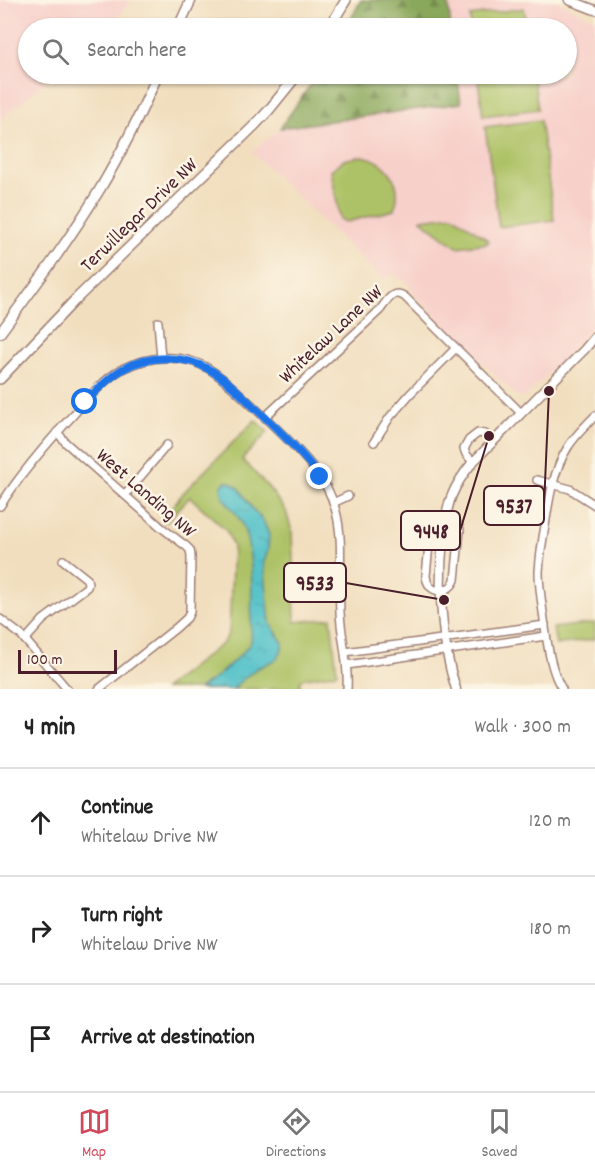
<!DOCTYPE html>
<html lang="en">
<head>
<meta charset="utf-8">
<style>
	:root { --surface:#fff; --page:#f2f2f2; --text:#222; --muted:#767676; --line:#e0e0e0; --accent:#d1495b }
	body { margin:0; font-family:Dekko,sans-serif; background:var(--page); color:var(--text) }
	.scale { position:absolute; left:18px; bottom:15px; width:99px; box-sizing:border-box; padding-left:6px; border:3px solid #4a1f2b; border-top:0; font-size:16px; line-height:21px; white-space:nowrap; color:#4a1f2b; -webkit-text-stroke:4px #fcf5e5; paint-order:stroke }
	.stop { position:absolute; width:18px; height:18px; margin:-14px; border:4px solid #1a73e8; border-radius:50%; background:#fff }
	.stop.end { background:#1a73e8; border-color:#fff; box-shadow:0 2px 6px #0008 }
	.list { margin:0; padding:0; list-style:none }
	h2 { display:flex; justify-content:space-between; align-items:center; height:78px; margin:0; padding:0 24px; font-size:26px }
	h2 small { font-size:20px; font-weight:400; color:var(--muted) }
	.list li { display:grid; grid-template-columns:39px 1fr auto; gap:18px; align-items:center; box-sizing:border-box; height:108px; padding:0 24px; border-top:2px solid var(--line) }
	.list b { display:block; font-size:22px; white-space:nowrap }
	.list p { margin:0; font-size:20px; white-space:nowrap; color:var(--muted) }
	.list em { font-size:20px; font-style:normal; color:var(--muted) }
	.icon { flex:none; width:33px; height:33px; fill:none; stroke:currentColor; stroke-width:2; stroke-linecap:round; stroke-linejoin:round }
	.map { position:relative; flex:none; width:595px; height:689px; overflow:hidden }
	.search { position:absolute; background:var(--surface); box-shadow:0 2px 4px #0004; left:18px; right:18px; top:18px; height:66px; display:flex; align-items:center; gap:15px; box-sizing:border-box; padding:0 21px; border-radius:33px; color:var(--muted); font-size:22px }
	.sheet { height:402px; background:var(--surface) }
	nav { display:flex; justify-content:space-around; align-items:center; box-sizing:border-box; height:84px; border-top:2px solid var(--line); background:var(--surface); font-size:16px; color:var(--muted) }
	nav a { display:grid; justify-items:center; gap:3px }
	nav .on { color:var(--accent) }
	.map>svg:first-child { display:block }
	.built { fill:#f7d0ca }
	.forest { fill:url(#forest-firs); stroke:#6a6443; stroke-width:1.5 }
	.green { fill:#adc266; stroke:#7c7048; stroke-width:1.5 }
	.water { fill:url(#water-ripples); stroke:#4f707a; stroke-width:1.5 }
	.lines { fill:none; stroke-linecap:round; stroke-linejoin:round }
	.minor-casing { stroke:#9e7e74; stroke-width:10 }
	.tertiary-casing { stroke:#9e7e74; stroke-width:11 }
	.secondary-casing { stroke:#9e7e74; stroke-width:12 }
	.minor { stroke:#fff; stroke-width:7 }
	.tertiary { stroke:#fff; stroke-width:8 }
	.secondary { stroke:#fff; stroke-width:9 }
	.route { stroke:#1a73e8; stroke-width:8 }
	.labels { text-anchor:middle; stroke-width:5; stroke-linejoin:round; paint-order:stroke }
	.street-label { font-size:20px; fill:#4a1f2b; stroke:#fcf5e5 }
	.leader { fill:none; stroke:#4a1f2b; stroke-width:2 }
	.callout-dot { fill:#4a1f2b; stroke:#fcf5e5; stroke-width:2 }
	.callout { fill:#fcf5e5; stroke:#4a1f2b; stroke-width:2 }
	.callout-label { font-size:21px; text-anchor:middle; font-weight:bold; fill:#4a1f2b }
</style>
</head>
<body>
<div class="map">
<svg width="595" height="689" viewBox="0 0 595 689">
	<defs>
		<pattern id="forest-firs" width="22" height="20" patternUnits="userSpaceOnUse" patternTransform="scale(1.5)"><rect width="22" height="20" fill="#8aa85b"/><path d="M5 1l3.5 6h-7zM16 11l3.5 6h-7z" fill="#73884b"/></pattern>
		<pattern id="water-ripples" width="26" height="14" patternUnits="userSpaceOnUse" patternTransform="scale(1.5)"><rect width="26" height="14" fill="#54c2c9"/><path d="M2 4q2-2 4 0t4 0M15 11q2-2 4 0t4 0" fill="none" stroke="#4ba6ad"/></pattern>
	</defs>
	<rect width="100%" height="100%" fill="#fcf5e5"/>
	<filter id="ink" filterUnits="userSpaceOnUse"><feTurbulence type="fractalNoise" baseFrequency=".0167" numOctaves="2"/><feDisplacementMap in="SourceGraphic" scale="12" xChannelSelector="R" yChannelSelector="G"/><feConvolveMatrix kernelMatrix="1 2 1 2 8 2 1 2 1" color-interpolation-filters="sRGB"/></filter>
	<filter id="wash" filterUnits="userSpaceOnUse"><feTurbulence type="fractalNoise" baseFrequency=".008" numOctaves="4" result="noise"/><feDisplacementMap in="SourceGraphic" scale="24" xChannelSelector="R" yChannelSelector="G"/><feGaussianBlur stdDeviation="1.35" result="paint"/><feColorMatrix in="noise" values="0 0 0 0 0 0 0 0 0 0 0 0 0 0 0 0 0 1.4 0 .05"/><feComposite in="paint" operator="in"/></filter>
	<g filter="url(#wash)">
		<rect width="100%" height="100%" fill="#f1debe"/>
		<g class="built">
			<polygon points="0,0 132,0 108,28 28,28 28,74 55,74 0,120"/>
			<polygon points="448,0 554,0 595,19 595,322 573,349 524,398 515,395 412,292 410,286 407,282 392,274 382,279 252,152 280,128 461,103 457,74 566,74 566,28 451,28"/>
		</g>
		<g class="forest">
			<polygon points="361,0 448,0 451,28 346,28"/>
			<polygon points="318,74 457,74 461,103 280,128"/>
		</g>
		<g class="green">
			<polygon points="524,8 527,28 471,28 470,16"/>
			<polygon points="477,74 533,74 538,109 483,116"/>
			<polygon points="540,120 554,220 499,227 485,127"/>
			<path d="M361 156C388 160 404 184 394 210L346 222 340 219 331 170 344 160Z"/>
			<polygon points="453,215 488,240 488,243 457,247 421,220 422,219"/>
			<polygon points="255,420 268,432 242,459 269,488 286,511 292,532 295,622 331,618 337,673 301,679 299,689 164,689 223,643 229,633 233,546 226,530 190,497 166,522 162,519 185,491"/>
			<polygon points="595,623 595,639 556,645 553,628"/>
		</g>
		<path class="water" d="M225 482H230L239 488 254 511 263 520 269 535 268 549 264 563 270 623 283 643 281 652 277 659 256 669 235 686V689H200C204 684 210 682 215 678 222 672 248 649 251 642 252 637 251 628 251 623 252 591 254 556 243 526 238 511 221 503 221 487Z"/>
	</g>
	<g filter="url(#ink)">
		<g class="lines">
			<g class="minor-casing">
				<g id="minor">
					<polyline points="158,322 161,358"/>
					<path d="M265 417 380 310C387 301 393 288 405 297L521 413"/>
					<polyline points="57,432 66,443 162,528 186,546 190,550 191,556 190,612 187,618 176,628 99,689"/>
					<polyline points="374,442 390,417 410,394 456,348"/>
					<polyline points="473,462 466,454 464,449 469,440 478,433 485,434 493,441"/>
					<polyline points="537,480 570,489 595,505"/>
					<polyline points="125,495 167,445"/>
					<polyline points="333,503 348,496"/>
					<path d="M0 506C22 472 47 443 74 414 89 397 105 378 124 368 143 359 166 355 187 360 196 362 207 367 215 373 230 384 243 397 256 409 278 430 301 451 319 475 326 485 332 497 335 508 345 541 338 578 340 612 341 638 349 663 347 689"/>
					<path d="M450 520C456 522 459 523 460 530L455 580C449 595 428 595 426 576L430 534C433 525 441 523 450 520Z"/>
					<polyline points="0,619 21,635 67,689"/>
					<polyline points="25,640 43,620 87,587 88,584 87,579 63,560"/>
					<polyline points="345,652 545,625"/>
					<polyline points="347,665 546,636"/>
					<path d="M562 689C551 671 548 648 545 627 543 609 539 591 539 572 540 557 542 542 545 526 549 499 553 471 568 447 575 436 585 426 595 416"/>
				</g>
			</g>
			<g class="tertiary-casing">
				<g id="tertiary">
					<polyline points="569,0 595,10"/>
					<path d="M456 689C441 643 438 587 443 539 445 524 446 509 452 495 457 483 464 473 472 463L584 350 595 337"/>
				</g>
			</g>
			<g class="secondary-casing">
				<g id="secondary">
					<polyline points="178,28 191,0"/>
					<polyline points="329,28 346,0"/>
					<path d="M0 333C35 286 70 239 100 189 122 152 141 113 158 74"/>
					<polyline points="0,379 76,299 256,124 269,110 298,74"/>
				</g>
			</g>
			<use href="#minor" class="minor"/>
			<use href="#tertiary" class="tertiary"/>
			<use href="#secondary" class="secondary"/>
		</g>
	</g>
	<g class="lines" filter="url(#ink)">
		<path class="route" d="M85 402C97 390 109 377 123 369 150 354 186 355 212 371 227 380 241 394 254 407 278 429 301 451 320 477"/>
	</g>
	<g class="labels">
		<g class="street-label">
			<text transform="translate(138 214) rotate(-44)" y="7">Terwillegar Drive NW</text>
			<text transform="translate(330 333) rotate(-43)" y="7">Whitelaw Lane NW</text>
			<text transform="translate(147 492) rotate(41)" y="7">West Landing NW</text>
		</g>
	</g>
	<path class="leader" d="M549 391L544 506M489 436L460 531M444 600L346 583"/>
	<g class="callout-dot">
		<circle cx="549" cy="391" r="6"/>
		<circle cx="489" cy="436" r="6"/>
		<circle cx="444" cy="600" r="6"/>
	</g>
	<g class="callout">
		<rect x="484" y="486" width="60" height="39" rx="6"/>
		<rect x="401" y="511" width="59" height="39" rx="6"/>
		<rect x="284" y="563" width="62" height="39" rx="6"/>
	</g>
	<g class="callout-label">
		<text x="514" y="513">9537</text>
		<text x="431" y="538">9448</text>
		<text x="315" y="590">9533</text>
	</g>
</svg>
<div class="scale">100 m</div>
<div class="stop" style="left:85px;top:402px"></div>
<div class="stop end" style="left:320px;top:477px"></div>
<div class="search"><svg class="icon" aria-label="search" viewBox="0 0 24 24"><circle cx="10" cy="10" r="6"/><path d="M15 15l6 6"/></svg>Search here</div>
</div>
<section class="sheet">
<h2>4 min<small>Walk · 300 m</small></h2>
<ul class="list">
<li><svg class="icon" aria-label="ahead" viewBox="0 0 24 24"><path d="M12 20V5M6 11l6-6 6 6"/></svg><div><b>Continue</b><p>Whitelaw Drive NW</p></div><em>120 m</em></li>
<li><svg class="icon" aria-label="right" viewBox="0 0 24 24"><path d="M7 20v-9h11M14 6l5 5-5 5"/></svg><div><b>Turn right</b><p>Whitelaw Drive NW</p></div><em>180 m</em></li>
<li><svg class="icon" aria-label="arrive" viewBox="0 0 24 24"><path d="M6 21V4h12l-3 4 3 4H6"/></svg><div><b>Arrive at destination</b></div></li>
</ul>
</section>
<nav>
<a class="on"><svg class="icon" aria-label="map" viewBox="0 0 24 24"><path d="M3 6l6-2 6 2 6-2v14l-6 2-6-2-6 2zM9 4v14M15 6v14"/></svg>Map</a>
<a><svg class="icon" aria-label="directions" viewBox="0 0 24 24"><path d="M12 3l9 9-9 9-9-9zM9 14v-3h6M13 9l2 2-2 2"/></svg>Directions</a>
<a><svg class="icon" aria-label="saved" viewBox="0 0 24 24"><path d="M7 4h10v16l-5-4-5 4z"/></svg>Saved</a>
</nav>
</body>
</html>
